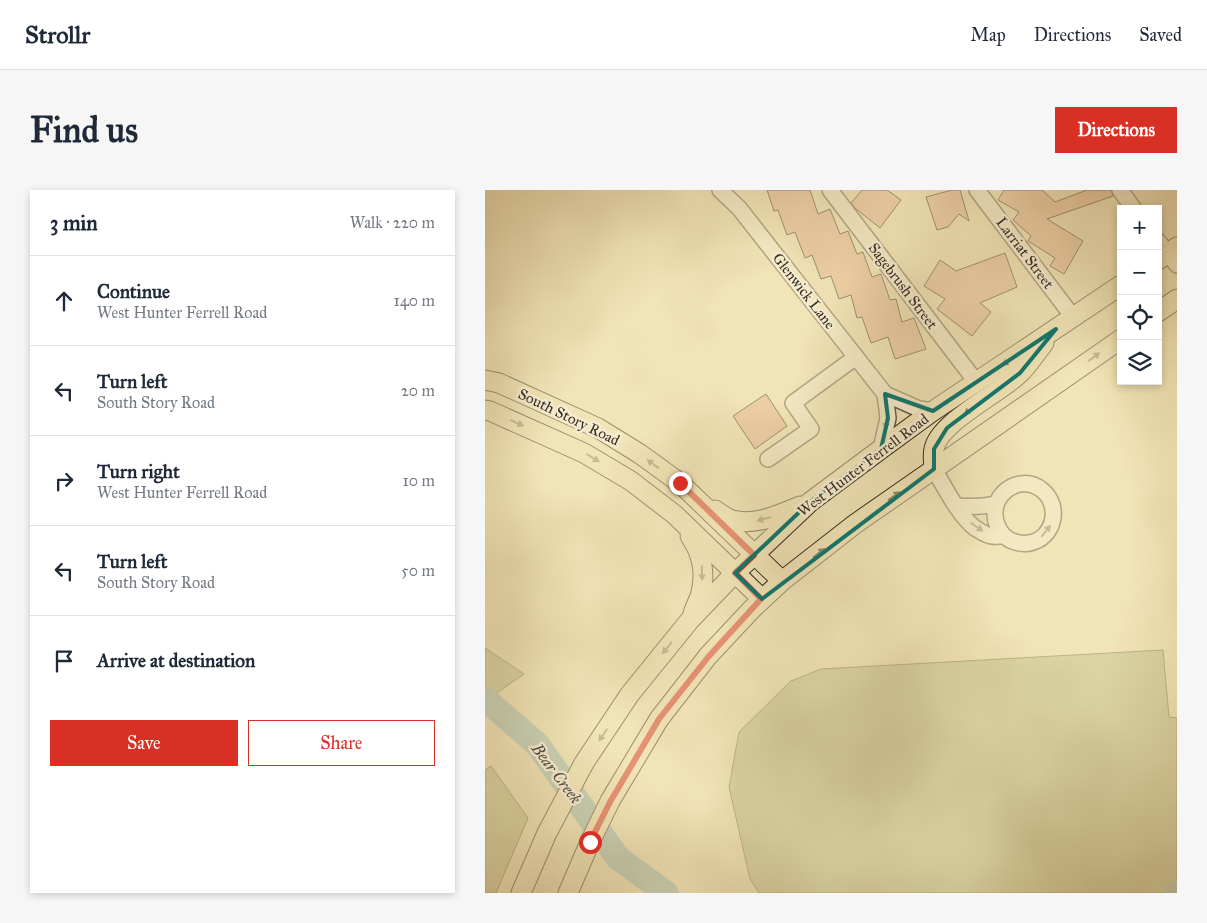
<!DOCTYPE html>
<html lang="en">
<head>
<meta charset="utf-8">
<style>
	:root { --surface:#fff; --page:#f6f6f7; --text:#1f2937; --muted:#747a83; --line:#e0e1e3; --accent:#d93025 }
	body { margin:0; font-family:"IM FELL Great Primer",serif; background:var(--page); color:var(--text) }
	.controls { position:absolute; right:15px; top:15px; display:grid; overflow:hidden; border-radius:0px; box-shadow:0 2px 8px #0003 }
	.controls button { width:45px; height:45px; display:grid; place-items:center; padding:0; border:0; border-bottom:1px solid var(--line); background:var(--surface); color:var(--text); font:25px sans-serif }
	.stop { position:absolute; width:15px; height:15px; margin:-11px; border:4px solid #d93025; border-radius:50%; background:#fff }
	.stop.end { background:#d93025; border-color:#fff; box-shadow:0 1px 5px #0008 }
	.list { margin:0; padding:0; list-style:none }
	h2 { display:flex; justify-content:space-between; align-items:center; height:65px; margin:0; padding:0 20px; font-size:21px }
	h2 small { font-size:16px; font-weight:400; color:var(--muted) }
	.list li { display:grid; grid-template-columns:32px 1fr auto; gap:15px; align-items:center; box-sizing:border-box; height:90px; padding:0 20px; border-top:1px solid var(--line) }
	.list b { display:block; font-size:19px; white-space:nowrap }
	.list p { margin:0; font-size:16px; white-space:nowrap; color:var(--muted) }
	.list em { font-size:16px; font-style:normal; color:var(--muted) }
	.actions { display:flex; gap:10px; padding:15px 20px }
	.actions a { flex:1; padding:11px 0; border:1px solid var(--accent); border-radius:0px; text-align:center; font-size:18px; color:var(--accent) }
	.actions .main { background:var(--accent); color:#fff }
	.icon { flex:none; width:28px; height:28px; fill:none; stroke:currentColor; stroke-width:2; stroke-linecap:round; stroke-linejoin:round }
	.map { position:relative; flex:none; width:692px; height:703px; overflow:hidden; border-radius:0px }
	header { display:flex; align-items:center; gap:30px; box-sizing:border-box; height:70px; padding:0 25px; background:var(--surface); border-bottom:1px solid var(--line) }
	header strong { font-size:24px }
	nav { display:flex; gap:28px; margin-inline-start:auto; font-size:18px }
	.intro { display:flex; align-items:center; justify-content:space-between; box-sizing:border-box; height:120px; padding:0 30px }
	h1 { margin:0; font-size:35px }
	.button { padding:12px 22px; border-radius:0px; background:var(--accent); color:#fff; font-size:18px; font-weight:700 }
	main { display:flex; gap:30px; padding:0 30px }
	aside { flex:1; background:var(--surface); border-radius:0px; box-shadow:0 2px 8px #0003 }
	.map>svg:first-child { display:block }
	.green { fill:#c1c289; stroke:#7c7856 }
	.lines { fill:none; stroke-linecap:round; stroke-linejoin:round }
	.river { stroke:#9cbdb6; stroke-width:25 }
	.building { fill:#e9b591; stroke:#372d22 }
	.minor-casing { stroke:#665b47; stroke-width:18 }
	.major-casing { stroke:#372d22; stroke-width:21 }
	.minor { stroke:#f6edd0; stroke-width:15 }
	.major { stroke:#f1e4b6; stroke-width:19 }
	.oneway { fill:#94886c }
	.oneway2 { fill:#968d79 }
	.route { stroke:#d93025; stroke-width:6 }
	.marked { fill:none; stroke:#0f766e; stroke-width:4; stroke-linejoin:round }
	.labels { text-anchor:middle; stroke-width:5; stroke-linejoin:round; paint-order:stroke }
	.street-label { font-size:15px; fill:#372d22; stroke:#f6edd0 }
	.water-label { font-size:16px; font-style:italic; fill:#505147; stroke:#f6edd0 }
</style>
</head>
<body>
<header>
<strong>Strollr</strong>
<nav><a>Map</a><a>Directions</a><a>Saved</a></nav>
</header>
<div class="intro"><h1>Find us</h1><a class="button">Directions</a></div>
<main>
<aside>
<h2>3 min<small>Walk · 220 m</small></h2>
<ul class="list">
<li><svg class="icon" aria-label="ahead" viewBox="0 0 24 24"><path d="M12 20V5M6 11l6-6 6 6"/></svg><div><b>Continue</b><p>West Hunter Ferrell Road</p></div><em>140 m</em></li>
<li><svg class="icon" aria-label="left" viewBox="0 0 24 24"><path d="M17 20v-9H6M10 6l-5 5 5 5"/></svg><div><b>Turn left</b><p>South Story Road</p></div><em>20 m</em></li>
<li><svg class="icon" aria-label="right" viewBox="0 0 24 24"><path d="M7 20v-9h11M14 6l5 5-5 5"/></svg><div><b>Turn right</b><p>West Hunter Ferrell Road</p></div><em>10 m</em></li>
<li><svg class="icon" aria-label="left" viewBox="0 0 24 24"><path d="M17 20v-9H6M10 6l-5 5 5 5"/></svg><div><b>Turn left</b><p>South Story Road</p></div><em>50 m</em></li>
<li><svg class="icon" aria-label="arrive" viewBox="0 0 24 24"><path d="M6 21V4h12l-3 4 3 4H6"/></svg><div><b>Arrive at destination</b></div></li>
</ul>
<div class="actions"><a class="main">Save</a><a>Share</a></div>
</aside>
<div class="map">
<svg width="692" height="703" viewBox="0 0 692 703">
	<rect width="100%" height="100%" fill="#f1e4b6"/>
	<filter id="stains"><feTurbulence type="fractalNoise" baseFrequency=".004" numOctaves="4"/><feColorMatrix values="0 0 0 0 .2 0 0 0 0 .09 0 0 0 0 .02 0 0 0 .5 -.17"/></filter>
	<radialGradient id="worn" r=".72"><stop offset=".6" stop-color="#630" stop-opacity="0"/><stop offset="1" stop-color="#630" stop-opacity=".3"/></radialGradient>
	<g class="green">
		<polygon points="0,458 39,484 0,511"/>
		<polygon points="678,460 684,527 692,528 692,703 274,703 265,689 244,597 254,542 306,491 336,479"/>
		<polygon points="6,576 43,628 11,703 0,703 0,580"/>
	</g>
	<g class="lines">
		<g class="river">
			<polyline points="0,509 52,554 133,668 181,703"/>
			<polyline points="691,703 692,703"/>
		</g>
	</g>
	<g class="building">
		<polygon points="282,0 325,0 333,24 345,19 355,44 363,41 372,64 378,62 387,87 396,84 405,110 411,109 417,132 429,128 441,159 410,169 403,147 386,153 377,127 372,128 366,105 354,109 346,86 336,89 327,65 320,68 310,42 302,45 293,20 289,21"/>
		<polygon points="377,0 402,0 416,10 395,38 370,18 366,13"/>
		<polygon points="467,0 475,0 484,31 474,24 463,37 452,40 441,7"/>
		<polygon points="519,0 557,0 570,12 602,0 626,0 628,6 562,29 598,51 579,84 565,76 570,68 543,51 546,46 528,30 534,22 513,10"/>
		<polygon points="520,63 532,97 495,113 506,122 487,146 452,119 460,109 439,96 455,70 471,81"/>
		<polygon points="281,204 302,236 270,259 248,226"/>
	</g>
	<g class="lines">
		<g class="minor-casing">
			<g id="minor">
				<polyline points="235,0 254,18 400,204 434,219 448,221"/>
				<polyline points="345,0 492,193"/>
				<polyline points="492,0 588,127"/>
				<polyline points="635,0 649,19"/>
				<polyline points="673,51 692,75"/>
				<polyline points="396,259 403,228 400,204"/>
				<polyline points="283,269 326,239 308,213 371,167"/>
				<path d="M449 279C459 296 474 326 490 338 495 341 502 346 507 346 511 347 515 345 519 346 520 346 524 350 525 350 531 353 538 354 544 353 569 349 577 316 557 300 531 279 492 314 519 346"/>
				<path d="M472 316C485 317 497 317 511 314"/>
			</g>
		</g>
		<g class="major-casing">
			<g id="major">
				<polyline points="673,70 692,57"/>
				<polyline points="673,122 692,109"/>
				<polyline points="0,190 14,193 113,238 155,264 195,293 297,391"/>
				<polyline points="0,220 5,221 99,263 146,291 189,324 277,409"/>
				<path d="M449 279C449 273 447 265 449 259 454 232 515 203 535 183 544 174 551 163 559 153"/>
				<path d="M230 320C235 323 241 328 247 330 271 336 293 325 315 316"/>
				<path d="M205 346C216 362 221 382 216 402 215 409 210 416 208 424"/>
				<polyline points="36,703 62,643 99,573 145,504 205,430 250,383 325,312 396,259 448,221 636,95"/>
				<polyline points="83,703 105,652 125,611 174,529 223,466 267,419 297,391 370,334 636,149"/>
			</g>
		</g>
		<use href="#minor" class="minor"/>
		<use href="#major" class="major"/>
	</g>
	<defs><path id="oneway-solid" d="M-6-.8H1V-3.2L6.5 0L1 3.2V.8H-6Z" transform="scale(1.25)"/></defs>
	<g class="oneway">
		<use href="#oneway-solid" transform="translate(609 167) rotate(-35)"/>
		<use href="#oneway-solid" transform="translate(523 171) rotate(146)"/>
		<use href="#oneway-solid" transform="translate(485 220) rotate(144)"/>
		<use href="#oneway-solid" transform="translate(32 233) rotate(24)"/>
		<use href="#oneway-solid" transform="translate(108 268) rotate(32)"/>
		<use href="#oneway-solid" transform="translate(168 274) rotate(-144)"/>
		<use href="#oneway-solid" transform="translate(409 306) rotate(-35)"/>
		<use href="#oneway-solid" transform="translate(279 329) rotate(165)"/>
		<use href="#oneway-solid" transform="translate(334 363) rotate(-38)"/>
		<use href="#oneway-solid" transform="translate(217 383) rotate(89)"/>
		<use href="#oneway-solid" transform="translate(182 458) rotate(129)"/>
		<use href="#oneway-solid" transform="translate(118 545) rotate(124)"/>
	</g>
	<g class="oneway2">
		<use href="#oneway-solid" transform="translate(401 232) rotate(98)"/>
		<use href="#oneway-solid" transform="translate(492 337) rotate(35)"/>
		<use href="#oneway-solid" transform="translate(561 341) rotate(-51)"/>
	</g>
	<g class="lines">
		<polyline class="route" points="105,652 125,612 174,529 224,466 276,409 250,383 269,365 195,293"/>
	</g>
	<path d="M0 0H692V703H0ZM571 139 535 183 462 238 449 259V279L277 409 250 383 325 312 396 259 403 228 400 204 448 221Z" fill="#f1e4b6" fill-opacity=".55" fill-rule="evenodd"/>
	<path class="marked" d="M571 139 535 183 462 238 449 259V279L277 409 250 383 325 312 396 259 403 228 400 204 448 221Z"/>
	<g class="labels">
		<g class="street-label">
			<text transform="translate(540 63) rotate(53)" y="5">Larriat Street</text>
			<text transform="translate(418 96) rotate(53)" y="5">Sagebrush Street</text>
			<text transform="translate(319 101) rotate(52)" y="5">Glenwick Lane</text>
			<text transform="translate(84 227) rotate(26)" y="5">South Story Road</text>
			<text transform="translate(378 275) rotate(-37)" y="5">West Hunter Ferrell Road</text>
		</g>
		<g class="water-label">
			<text transform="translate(72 583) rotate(53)" y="6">Bear Creek</text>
		</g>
	</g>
	<rect width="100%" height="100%" filter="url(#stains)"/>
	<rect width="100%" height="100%" fill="url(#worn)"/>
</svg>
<div class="controls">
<button>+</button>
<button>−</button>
<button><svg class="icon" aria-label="locate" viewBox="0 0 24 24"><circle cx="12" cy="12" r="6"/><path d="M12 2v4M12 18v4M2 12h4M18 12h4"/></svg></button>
<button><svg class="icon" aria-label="layers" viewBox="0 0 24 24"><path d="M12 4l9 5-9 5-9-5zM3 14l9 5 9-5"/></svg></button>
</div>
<div class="stop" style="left:105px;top:652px"></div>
<div class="stop end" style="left:195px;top:293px"></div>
</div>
</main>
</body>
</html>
